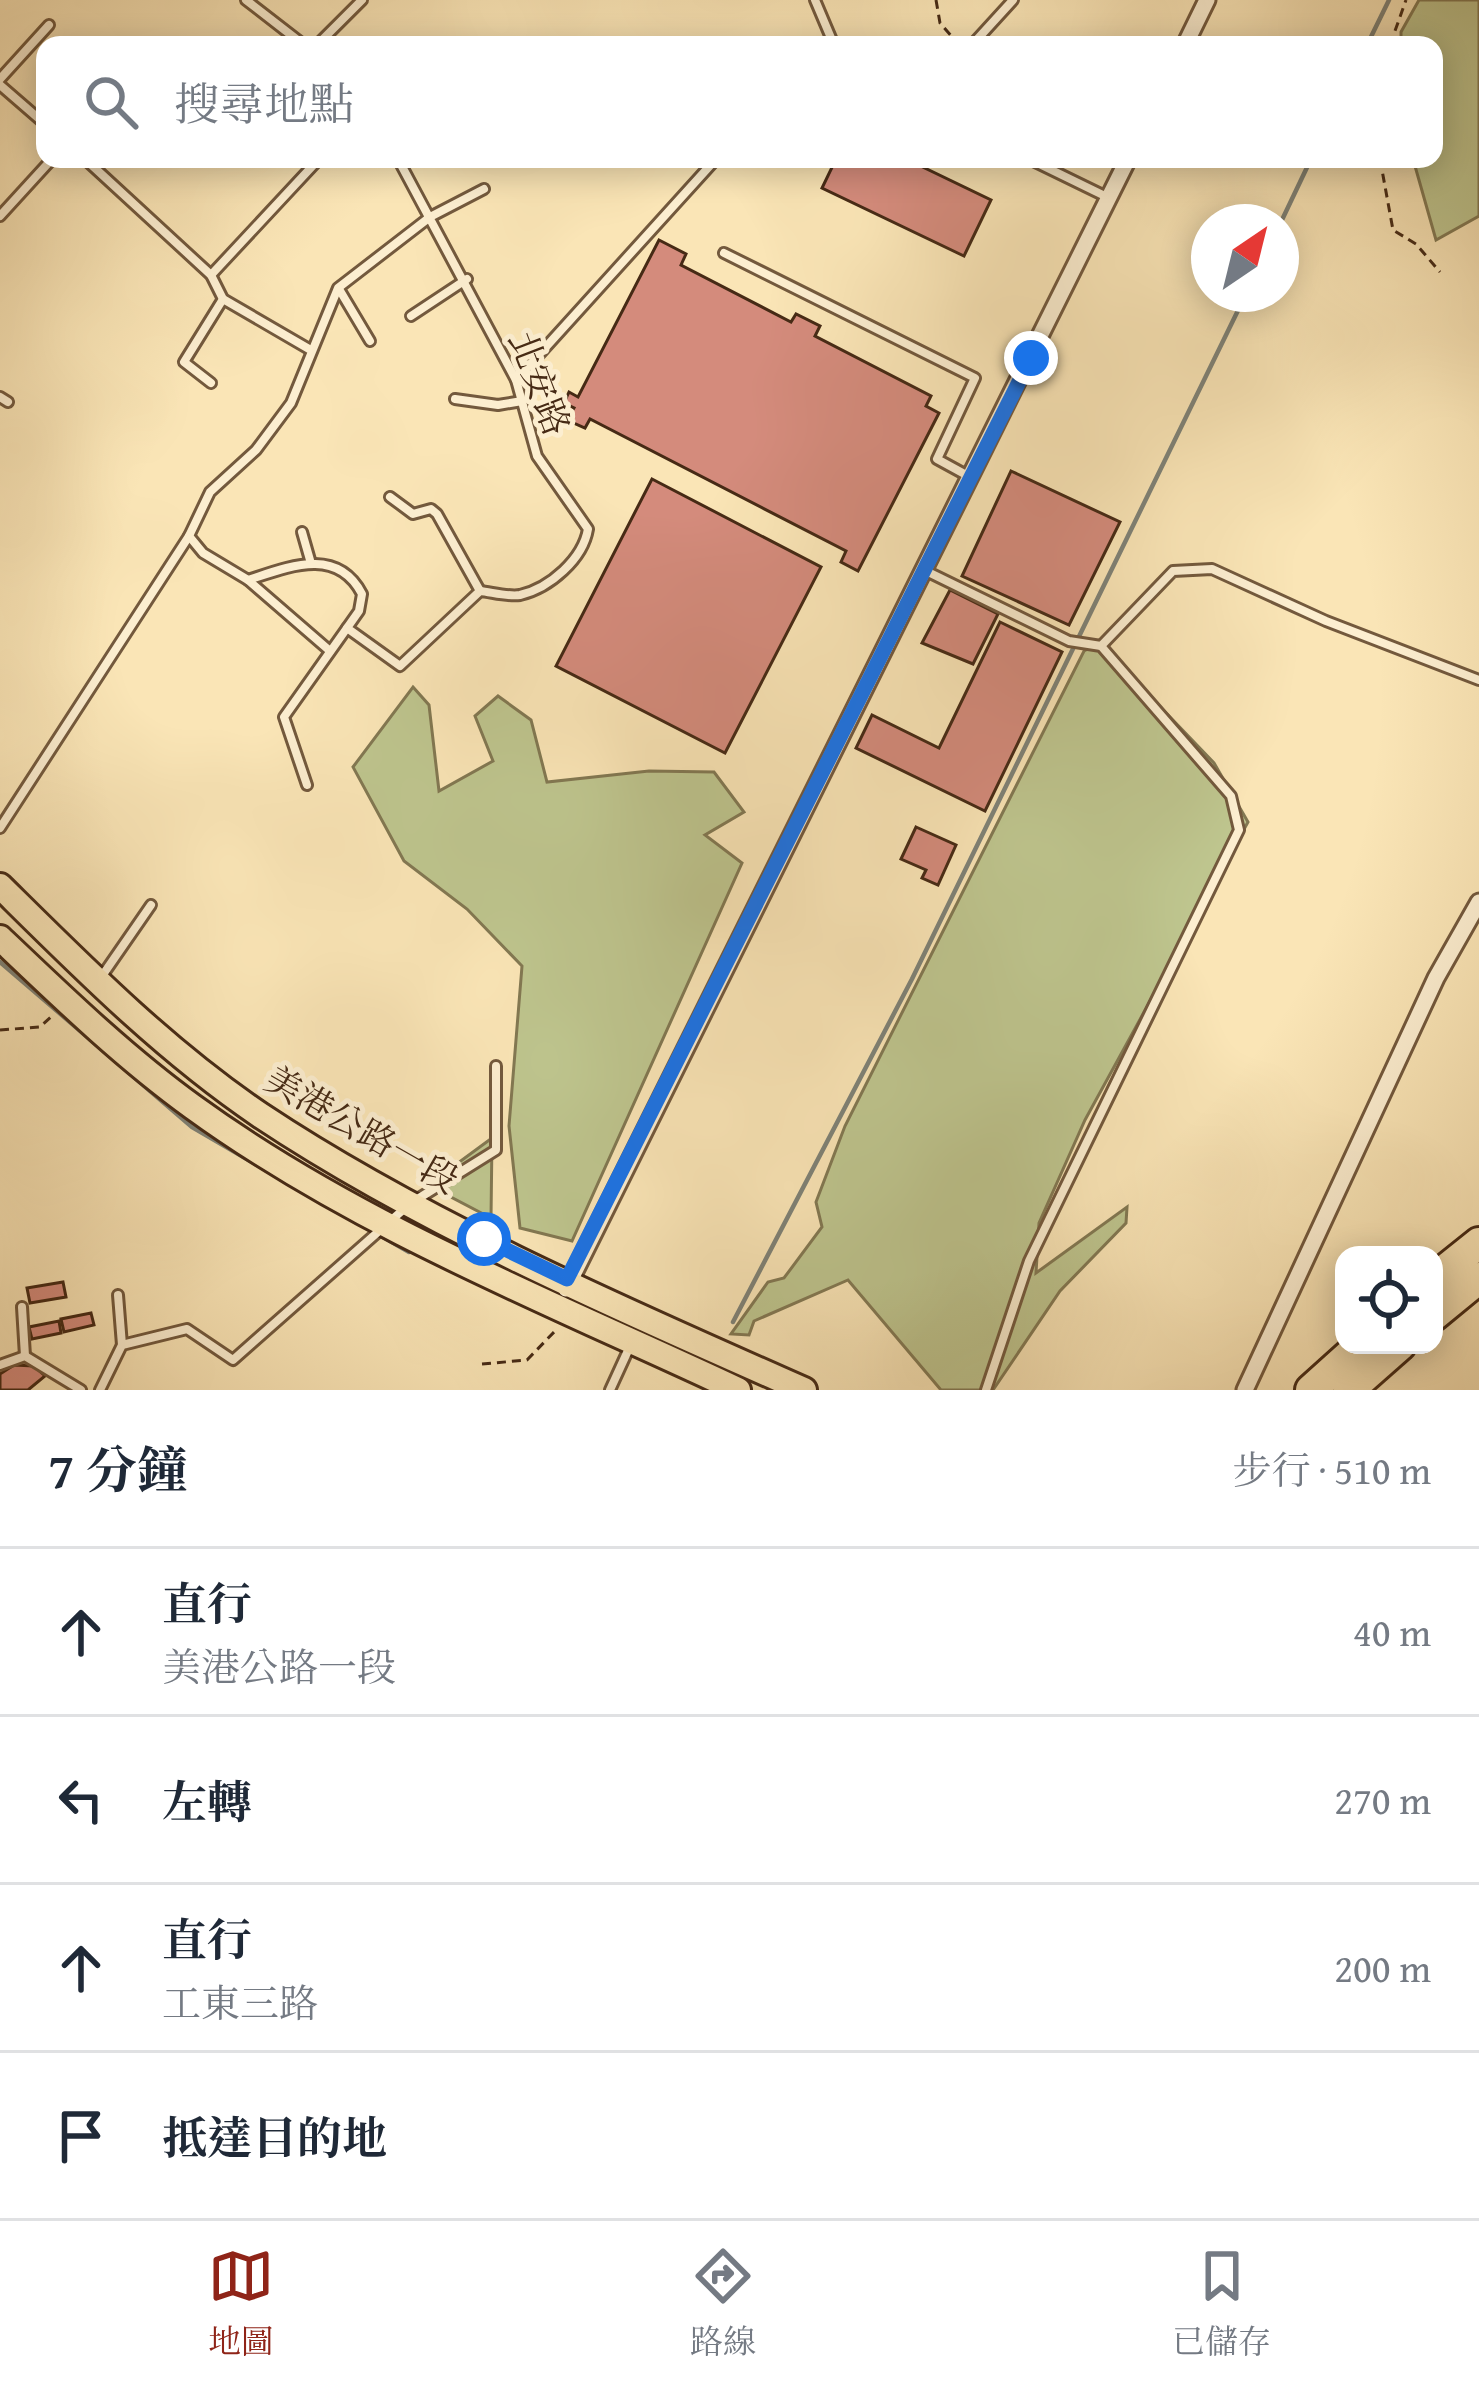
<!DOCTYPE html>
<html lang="zh-TW">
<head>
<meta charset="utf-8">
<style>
	:root { --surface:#fff; --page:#f6f6f7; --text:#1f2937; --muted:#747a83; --line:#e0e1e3; --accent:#8f2418 }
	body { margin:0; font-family:"Gentium Book Plus","Noto Serif TC",serif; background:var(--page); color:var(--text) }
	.controls { position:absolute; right:36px; bottom:36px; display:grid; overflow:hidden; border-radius:24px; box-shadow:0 6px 30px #0003 }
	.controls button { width:108px; height:108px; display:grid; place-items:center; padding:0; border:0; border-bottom:3px solid var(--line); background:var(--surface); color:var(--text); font:60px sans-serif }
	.compass { position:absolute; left:1191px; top:204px; width:108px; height:108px; border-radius:50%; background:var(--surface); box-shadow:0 6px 30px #0003; rotate:35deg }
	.stop { position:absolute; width:36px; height:36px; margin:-27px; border:9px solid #1a73e8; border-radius:50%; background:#fff }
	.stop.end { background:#1a73e8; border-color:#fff; box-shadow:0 3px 12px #0008 }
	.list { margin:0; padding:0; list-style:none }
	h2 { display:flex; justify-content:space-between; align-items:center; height:156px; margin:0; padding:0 48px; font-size:51px }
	h2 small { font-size:39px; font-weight:400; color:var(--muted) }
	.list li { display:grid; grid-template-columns:78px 1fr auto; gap:36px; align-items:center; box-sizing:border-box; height:168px; padding:0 48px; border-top:3px solid var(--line) }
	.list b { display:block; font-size:45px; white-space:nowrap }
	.list p { margin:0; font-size:39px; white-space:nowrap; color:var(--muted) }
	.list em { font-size:39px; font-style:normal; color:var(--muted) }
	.icon { flex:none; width:66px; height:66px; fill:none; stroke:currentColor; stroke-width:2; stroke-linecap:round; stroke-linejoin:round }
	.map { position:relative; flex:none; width:1479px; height:1390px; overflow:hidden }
	.search { position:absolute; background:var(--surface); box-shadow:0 6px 30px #0003; left:36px; right:36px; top:36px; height:132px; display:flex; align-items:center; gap:30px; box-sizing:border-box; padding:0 42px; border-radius:24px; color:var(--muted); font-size:45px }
	.sheet { height:828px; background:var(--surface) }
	nav { display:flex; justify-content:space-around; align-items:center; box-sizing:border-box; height:168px; border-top:3px solid var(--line); background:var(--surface); font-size:33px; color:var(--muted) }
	nav a { display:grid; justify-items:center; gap:6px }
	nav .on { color:var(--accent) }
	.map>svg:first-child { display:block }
	.green { fill:#bec58e; stroke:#827852; stroke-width:3 }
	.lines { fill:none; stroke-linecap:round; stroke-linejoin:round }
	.stream { stroke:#7e8277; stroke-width:4.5 }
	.building { fill:#d48b7c; stroke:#462a15; stroke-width:3 }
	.service-casing { stroke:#73593d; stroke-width:14 }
	.minor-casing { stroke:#73593d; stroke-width:21 }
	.primary-casing { stroke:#462a15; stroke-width:30 }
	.motorway-casing { stroke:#462a15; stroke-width:36 }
	.path { stroke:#462a15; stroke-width:3; stroke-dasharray:9 6; stroke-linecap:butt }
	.service { stroke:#fceed0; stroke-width:8 }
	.minor { stroke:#fceed0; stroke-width:15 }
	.primary { stroke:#fae5b6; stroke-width:24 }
	.motorway { stroke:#fae5b6; stroke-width:30 }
	.route { stroke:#1a73e8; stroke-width:15 }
	.labels { text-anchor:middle; stroke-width:10; stroke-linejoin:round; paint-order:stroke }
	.street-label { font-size:36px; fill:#462a15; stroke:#fceed0 }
</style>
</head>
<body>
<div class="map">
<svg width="1479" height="1390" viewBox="0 0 1479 1390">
	<rect width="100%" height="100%" fill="#fae5b6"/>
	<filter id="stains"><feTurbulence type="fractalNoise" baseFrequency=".00167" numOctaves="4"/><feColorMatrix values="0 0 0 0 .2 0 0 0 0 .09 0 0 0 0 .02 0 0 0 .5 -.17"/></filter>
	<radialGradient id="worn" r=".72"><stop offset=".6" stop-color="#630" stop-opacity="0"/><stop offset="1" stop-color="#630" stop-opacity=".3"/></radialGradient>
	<g class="green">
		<polygon points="1419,0 1479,0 1479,216 1436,240 1413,159 1434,159 1434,45 1401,45 1401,32"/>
		<polygon points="1099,643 1214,763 1248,822 1085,1120 1039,1223 1036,1273 1127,1207 1126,1223 1060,1291 993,1390 941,1390 848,1280 754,1321 749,1335 731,1334 768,1282 784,1278 822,1227 816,1202 845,1126 1084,651"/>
		<polygon points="413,687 429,705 439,791 493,761 475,716 498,696 531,720 547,782 649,771 714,772 744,812 705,835 742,863 572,1241 520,1228 509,1126 522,966 467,909 404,861 353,767"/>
		<polygon points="492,1138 491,1218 428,1185"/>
	</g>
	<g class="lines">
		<g class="stream">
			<polyline points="1367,45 1389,0"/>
			<polyline points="1281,222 1311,159"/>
			<polyline points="0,962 192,1127 269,1172"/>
			<polyline points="357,1222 409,1252"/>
			<polyline points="733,1322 912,979 1246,294"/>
		</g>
	</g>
	<g class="building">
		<polygon points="836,159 906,159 991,200 964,256 822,188"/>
		<polygon points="659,240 686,254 681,265 791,322 796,314 820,326 815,336 931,396 926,406 939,413 858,571 841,562 846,551 590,419 585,428 567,420 574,408 564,403 569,392 578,397"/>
		<polygon points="1011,471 1120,522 1069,625 962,576"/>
		<polygon points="652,479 821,567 725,753 556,666"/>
		<polygon points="950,590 998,614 973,664 922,643"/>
		<polygon points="1000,622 1062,652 985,811 856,748 872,715 939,748"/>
		<polygon points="916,827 956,845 938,885 922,878 926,870 901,859"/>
		<polygon points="63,1282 66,1297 30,1303 27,1288"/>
		<polygon points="91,1313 94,1325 64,1332 61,1319"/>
		<polygon points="59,1321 61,1333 32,1339 29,1327"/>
		<polygon points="14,1365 34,1366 45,1376 28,1390 0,1390 0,1374"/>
	</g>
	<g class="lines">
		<g class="service-casing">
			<g id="service">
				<polyline points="246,0 304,45"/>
				<polyline points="815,0 834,45"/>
				<polyline points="317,45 362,0"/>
				<polyline points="972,45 1013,0"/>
				<polyline points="0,79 49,25"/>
				<polyline points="0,85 45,124"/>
				<polyline points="85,159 211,275 223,299 309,349"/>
				<path d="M398 159 516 380 537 456 588 529C583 559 550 588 520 595 508 597 491 592 480 591L400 666 347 628 359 611 362 594C337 546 288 567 248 580L203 553 189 536 210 492 256 450 291 403 338 288 430 217 484 189"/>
				<polyline points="1029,159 1107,197"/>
				<polyline points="0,216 52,159"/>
				<polyline points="724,253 975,378 937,459 970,477"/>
				<polyline points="211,275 319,159"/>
				<polyline points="339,289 370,341"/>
				<polyline points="411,316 467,279"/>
				<polyline points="516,380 716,159"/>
				<polyline points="211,383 184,362 223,299"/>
				<polyline points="0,397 8,402"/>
				<polyline points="455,399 498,405 522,401"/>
				<polyline points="390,497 413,514 431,509 437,514 480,591"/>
				<polyline points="302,532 310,560"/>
				<polyline points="926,571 1069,641 1101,646 1231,796 1239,830 1029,1261 986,1390"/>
				<polyline points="248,580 330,651"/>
				<polyline points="1101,646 1173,571 1212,569 1326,621 1479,680"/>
				<polyline points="307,785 284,717 347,628"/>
				<polyline points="0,828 189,536"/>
				<polyline points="102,976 151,905"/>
				<polyline points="416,1200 496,1150 496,1066"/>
				<polyline points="118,1295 122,1345"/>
				<polyline points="22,1307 25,1356"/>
				<polyline points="0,1365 25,1356 81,1390"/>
				<polyline points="100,1390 122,1345 187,1329 233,1360 404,1209"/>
				<polyline points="610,1390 631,1344"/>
			</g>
		</g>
		<g class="minor-casing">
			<g id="minor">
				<polyline points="1185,45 1207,0"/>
				<polyline points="566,1289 1128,159"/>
				<polyline points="1245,1390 1436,978 1479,902"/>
			</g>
		</g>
		<g class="primary-casing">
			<g id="primary">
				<path d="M0 886C82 967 164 1050 260 1115 422 1223 625 1311 804 1390"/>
				<path d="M0 938C62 997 124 1057 193 1107 358 1227 555 1304 738 1390"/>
			</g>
		</g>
		<g class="motorway-casing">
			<g id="motorway">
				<polyline points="1434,1279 1479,1243"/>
				<polyline points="1434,1315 1479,1278"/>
				<polyline points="1311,1390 1361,1345"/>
				<polyline points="1349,1390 1400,1345"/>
			</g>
		</g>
		<g class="path">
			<polyline points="936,0 940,23 959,45"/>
			<polyline points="1390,45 1406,0"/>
			<polyline points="1380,159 1393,230 1416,244 1440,272"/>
			<polyline points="0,1030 40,1027 53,1015"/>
			<polyline points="482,1364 527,1360 556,1330"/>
		</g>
		<use href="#service" class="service"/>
		<use href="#minor" class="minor"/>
		<use href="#primary" class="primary"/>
		<use href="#motorway" class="motorway"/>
	</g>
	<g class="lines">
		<polyline class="route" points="484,1239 567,1279 1031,358"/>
	</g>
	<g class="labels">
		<g class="street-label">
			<text transform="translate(540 383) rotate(69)" y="13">北安路</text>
			<text transform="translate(362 1129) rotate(30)" y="13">美港公路一段</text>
		</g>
	</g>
	<rect width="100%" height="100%" filter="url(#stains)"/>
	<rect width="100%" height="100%" fill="url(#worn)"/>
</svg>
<div class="controls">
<button><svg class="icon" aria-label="locate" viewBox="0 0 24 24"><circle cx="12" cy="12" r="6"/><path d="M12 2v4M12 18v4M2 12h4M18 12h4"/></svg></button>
</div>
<svg class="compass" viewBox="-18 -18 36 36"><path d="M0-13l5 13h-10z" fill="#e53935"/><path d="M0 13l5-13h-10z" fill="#747a83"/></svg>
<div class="stop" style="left:484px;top:1239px"></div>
<div class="stop end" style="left:1031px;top:358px"></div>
<div class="search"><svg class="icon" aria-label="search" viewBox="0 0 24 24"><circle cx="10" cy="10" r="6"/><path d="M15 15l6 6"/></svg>搜尋地點</div>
</div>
<section class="sheet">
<h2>7 分鐘<small>步行 · 510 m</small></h2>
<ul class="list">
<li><svg class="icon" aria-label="ahead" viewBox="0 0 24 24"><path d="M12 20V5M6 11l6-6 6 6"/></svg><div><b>直行</b><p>美港公路一段</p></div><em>40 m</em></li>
<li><svg class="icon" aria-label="left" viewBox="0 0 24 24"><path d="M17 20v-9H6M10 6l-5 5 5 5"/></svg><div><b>左轉</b></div><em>270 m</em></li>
<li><svg class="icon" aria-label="ahead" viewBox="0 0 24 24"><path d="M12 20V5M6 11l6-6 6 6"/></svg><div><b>直行</b><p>工東三路</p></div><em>200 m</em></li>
<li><svg class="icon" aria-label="arrive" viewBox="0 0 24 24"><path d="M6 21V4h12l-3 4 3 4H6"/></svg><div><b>抵達目的地</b></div></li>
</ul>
</section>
<nav>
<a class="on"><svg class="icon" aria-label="map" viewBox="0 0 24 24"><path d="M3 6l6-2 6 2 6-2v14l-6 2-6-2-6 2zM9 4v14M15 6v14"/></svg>地圖</a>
<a><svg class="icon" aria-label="directions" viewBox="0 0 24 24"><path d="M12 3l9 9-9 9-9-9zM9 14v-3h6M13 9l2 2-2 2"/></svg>路線</a>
<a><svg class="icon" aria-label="saved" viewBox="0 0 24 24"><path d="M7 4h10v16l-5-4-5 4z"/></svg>已儲存</a>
</nav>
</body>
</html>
